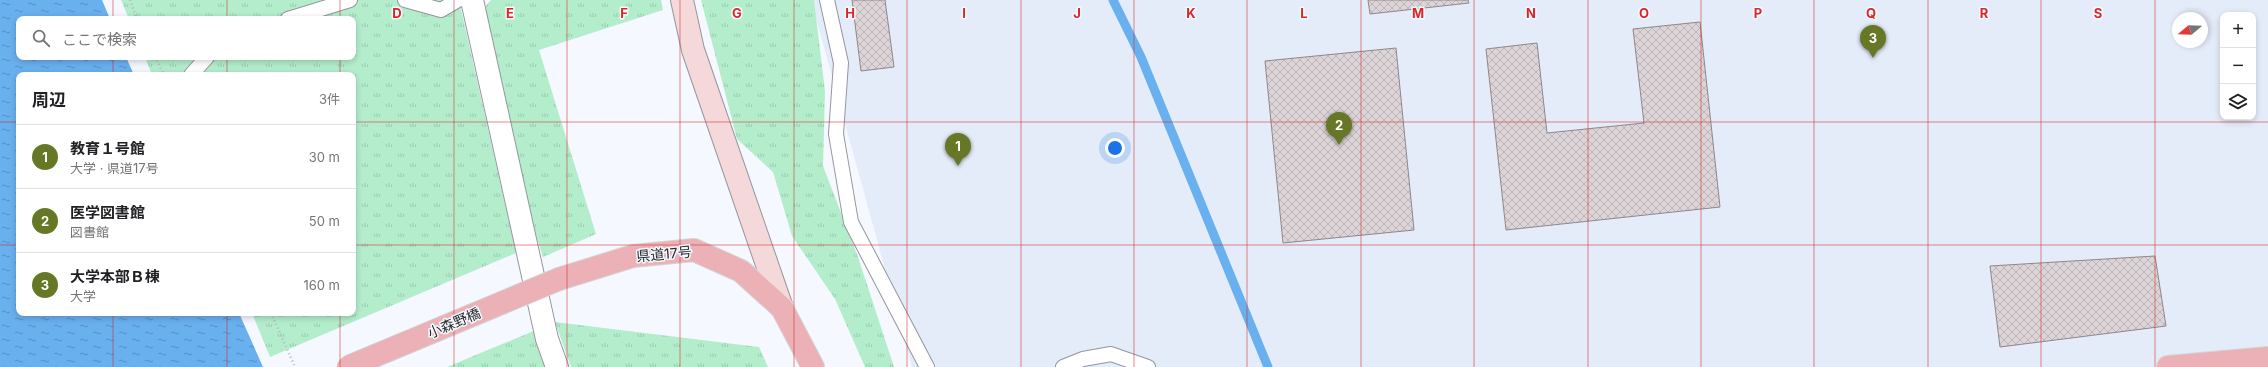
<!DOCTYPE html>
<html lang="ja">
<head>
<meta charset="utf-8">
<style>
	:root { --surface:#fff; --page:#f6f6f6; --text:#202124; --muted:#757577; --line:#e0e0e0; --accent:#667725 }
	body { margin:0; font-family:Inter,"Noto Sans JP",sans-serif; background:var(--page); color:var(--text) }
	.controls { position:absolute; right:12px; top:12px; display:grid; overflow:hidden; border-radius:8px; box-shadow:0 2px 6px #0003 }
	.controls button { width:36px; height:36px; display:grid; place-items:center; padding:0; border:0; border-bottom:1px solid var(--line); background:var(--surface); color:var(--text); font:20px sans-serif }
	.compass { position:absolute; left:2172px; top:12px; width:36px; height:36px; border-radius:50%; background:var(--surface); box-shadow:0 2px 6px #0003; rotate:251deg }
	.you { position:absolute; left:1115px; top:148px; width:14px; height:14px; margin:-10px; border:3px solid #fff; border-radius:50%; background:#1a73e8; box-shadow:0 0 0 6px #1a73e833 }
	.badge { display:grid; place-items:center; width:26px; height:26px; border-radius:50%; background:var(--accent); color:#fff; font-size:13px; font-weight:700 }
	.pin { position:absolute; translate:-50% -33px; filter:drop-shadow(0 1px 2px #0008) }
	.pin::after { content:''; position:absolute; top:21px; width:14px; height:12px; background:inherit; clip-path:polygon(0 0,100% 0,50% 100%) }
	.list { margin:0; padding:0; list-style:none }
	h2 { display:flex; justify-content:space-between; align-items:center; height:52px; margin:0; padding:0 16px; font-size:17px }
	h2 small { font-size:13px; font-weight:400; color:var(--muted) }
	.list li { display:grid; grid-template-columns:26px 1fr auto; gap:12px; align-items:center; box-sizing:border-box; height:64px; padding:0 16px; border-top:1px solid var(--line) }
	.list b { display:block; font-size:15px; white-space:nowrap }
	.list p { margin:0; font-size:13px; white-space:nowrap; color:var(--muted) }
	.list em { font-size:13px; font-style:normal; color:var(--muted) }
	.icon { flex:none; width:22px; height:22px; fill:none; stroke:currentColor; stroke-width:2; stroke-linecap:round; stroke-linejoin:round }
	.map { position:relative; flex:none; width:2268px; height:367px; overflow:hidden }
	.search { position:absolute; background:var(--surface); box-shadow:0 2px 6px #0003; left:16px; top:16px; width:340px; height:44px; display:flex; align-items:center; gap:10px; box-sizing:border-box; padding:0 14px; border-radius:8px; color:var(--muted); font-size:15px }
	.panel { position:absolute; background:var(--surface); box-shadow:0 2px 6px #0003; left:16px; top:72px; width:340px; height:244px; border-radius:8px }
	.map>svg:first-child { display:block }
	.built { fill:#e4ebf9; fill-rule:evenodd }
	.grass { fill:url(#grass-tufts) }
	.water { fill:url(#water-ripples) }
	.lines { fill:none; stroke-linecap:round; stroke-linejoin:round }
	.stream { stroke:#69b0ef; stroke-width:9 }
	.building { fill:url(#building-cross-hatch); stroke:#8f878a }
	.lane-casing { stroke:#93969d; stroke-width:16 }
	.street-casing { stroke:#93969d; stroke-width:24 }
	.secondary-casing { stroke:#93969d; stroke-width:24 }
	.primary-casing { stroke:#d4d4d5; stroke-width:24 }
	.path { stroke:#b7babf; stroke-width:2.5; stroke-dasharray:1 3; stroke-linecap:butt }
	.lane { stroke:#fff; stroke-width:14 }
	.street { stroke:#fff; stroke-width:22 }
	.secondary { stroke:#f5d8da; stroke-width:22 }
	.primary { stroke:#ebb1b6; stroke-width:22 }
	.primary-bridge-casing { stroke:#d4d4d5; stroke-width:24; stroke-linecap:butt }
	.primary-bridge { stroke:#ebb1b6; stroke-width:22 }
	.grid { fill:none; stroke:#d62828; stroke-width:1; stroke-opacity:0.55 }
	.labels { text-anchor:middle; stroke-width:3; stroke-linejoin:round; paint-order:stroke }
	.street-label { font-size:14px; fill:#282a2d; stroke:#f5f8fe }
	.grid-label { font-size:13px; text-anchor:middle; font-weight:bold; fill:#d62828; stroke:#f5f8fe; stroke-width:3; stroke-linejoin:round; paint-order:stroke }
</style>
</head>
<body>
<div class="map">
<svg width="2268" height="367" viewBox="0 0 2268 367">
	<defs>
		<pattern id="grass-tufts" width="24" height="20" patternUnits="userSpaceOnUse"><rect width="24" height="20" fill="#b3edcc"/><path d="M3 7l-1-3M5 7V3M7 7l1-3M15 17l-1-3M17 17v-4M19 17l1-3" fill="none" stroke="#9acbb0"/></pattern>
		<pattern id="water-ripples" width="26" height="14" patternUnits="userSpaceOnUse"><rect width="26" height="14" fill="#69b0ef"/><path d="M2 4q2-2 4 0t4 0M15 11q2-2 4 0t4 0" fill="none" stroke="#568fc2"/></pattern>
		<pattern id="building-cross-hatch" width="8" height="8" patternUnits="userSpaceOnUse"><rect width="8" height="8" fill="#dcd4d7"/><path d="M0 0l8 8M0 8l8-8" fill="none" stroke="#bdb6b9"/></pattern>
	</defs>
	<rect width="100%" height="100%" fill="#f5f8fe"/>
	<path class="built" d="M811 0H2268V367H912ZM2223 15H2253V117H2223ZM2178 18H2202V42H2178Z"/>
	<g class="grass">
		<polygon points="121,0 459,0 516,253 270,357 252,313 353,313 353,75 152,75 145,57 353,57 353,19 129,19"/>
		<polygon points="491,0 661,0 663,10 539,50 596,234 543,257 532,222 483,9"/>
		<polygon points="701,0 814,0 825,91 823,166 858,257 894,367 865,367 835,299 792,236 773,172 737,139"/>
		<polygon points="555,322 759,347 768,367 571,367"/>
		<polygon points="536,330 549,367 447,367"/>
	</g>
	<polygon class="water" points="0,0 102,0 110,19 19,19 19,57 126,57 134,75 19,75 19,313 239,313 263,367 0,367"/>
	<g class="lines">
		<polyline class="stream" points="1113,0 1141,57 1268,367"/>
	</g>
	<g class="building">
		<polygon points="852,0 885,0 894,67 861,71"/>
		<polygon points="1368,0 1468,0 1469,3 1370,14"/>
		<polygon points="1700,22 1720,207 1506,230 1486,49 1537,43 1547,133 1644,123 1633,29"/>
		<polygon points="1396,48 1414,230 1283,243 1265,61"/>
		<polygon points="2155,256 2166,326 2000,347 1990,266"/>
	</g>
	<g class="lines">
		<g class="lane-casing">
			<g id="lane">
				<polyline points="405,0 441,10 458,0"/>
				<polyline points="827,0 841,63 836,134 851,222 927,367"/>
				<polyline points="288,19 350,0"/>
				<polyline points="191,75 207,57"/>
				<polyline points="1063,367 1083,359 1111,354 1148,367"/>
			</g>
		</g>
		<g class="street-casing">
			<polyline id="street" points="472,0 547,339 557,367"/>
		</g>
		<g class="secondary-casing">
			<polyline id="secondary" points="682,0 693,50 782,308"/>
		</g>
		<g class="primary-casing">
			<g id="primary">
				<polyline points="559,279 633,256 694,250 741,271 782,308 813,367"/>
				<polyline points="2168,367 2268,358"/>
			</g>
		</g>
		<g class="path">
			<polyline points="130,0 137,19"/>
			<polyline points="155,57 164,75"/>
			<polyline points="271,313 295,367"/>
		</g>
		<use href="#lane" class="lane"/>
		<use href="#street" class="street"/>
		<use href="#secondary" class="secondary"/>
		<use href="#primary" class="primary"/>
		<g class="primary-bridge-casing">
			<polyline id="primary-bridge" points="348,367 559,279"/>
		</g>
		<use href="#primary-bridge" class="primary-bridge"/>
	</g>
	<path class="grid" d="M113 0V19M227 0V19M340 0V19M454 0V367M567 0V367M680 0V367M794 0V367M907 0V367M1021 0V367M1134 0V367M1247 0V367M1361 0V367M1474 0V367M1588 0V367M1701 0V367M1814 0V367M1928 0V367M2041 0V367M2155 0V367M113 57V75M227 57V75M340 57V75M0 122H19M353 122H2268M0 245H19M353 245H2268M113 313V367M227 313V367M340 313V367"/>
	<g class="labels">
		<g class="street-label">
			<text transform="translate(664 254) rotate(-5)" y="5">県道17号</text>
			<text transform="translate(454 323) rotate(-23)" y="5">小森野橋</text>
		</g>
	</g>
	<g class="grid-label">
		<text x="397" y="18">D</text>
		<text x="510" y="18">E</text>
		<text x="624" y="18">F</text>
		<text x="737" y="18">G</text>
		<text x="850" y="18">H</text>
		<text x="964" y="18">I</text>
		<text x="1077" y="18">J</text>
		<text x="1191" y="18">K</text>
		<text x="1304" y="18">L</text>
		<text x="1418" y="18">M</text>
		<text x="1531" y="18">N</text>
		<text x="1644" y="18">O</text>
		<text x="1758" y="18">P</text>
		<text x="1871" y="18">Q</text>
		<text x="1984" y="18">R</text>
		<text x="2098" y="18">S</text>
	</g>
</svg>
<div class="controls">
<button>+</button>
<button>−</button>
<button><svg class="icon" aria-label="layers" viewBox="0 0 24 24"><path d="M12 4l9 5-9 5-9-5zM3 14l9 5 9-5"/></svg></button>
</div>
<svg class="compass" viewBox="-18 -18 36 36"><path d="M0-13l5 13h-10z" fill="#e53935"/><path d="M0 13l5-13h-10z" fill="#757577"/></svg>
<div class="you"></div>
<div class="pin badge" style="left:958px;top:166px">1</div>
<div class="pin badge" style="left:1339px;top:145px">2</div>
<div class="pin badge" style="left:1873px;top:58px">3</div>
<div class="search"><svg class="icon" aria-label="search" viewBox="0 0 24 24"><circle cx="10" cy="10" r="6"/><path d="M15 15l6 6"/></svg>ここで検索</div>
<section class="panel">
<h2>周辺<small>3件</small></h2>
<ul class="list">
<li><span class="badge">1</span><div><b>教育１号館</b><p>大学 · 県道17号</p></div><em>30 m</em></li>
<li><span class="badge">2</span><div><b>医学図書館</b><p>図書館</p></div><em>50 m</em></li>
<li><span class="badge">3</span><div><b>大学本部Ｂ棟</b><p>大学</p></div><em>160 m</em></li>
</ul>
</section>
</div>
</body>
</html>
